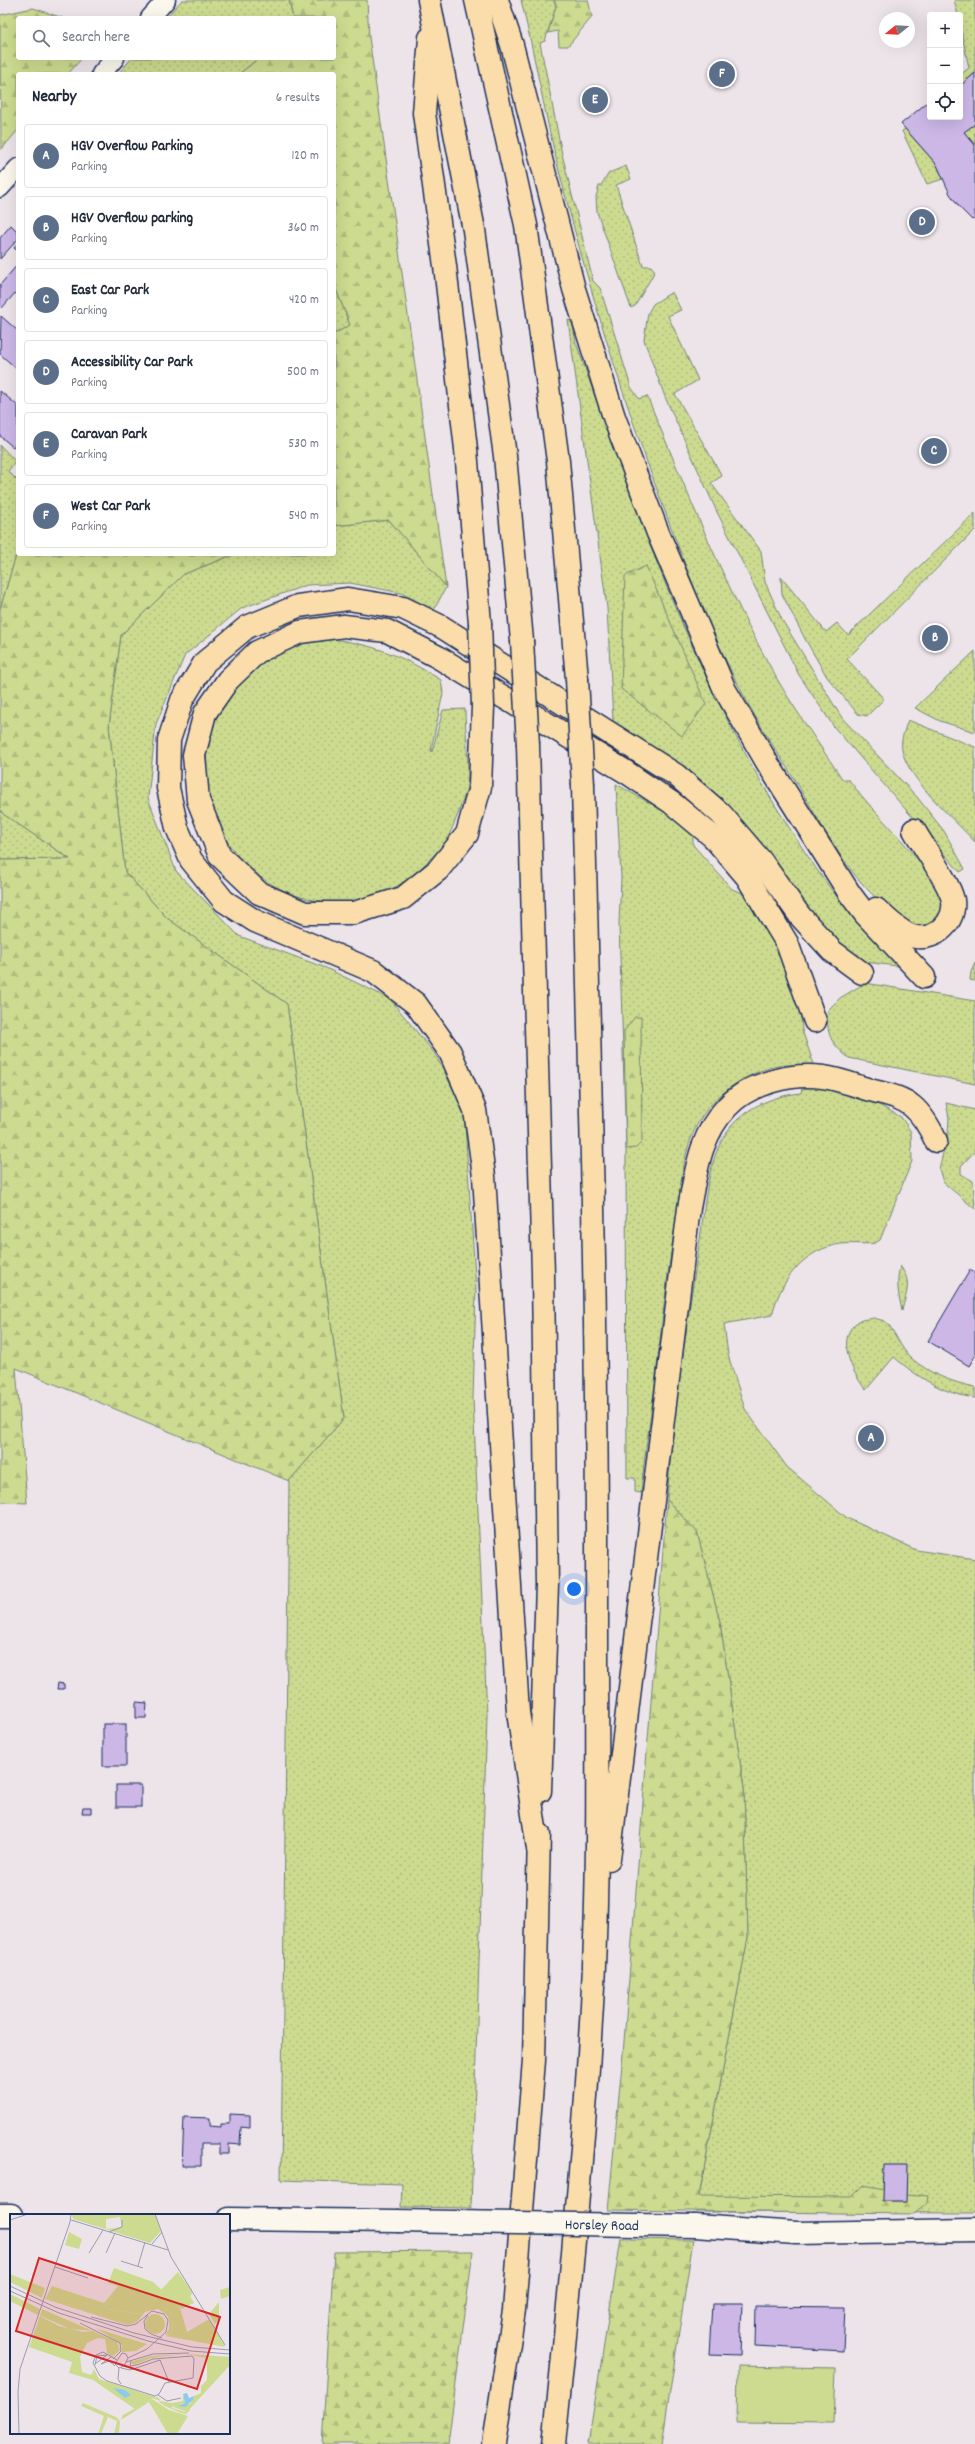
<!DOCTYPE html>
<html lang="en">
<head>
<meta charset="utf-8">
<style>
	:root { --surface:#fff; --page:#f2f2f3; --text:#1f2937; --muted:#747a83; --line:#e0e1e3; --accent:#0f766e }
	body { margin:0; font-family:Dekko,sans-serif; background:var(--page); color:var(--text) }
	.controls { position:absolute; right:12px; top:12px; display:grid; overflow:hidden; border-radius:4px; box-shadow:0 4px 16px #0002 }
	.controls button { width:36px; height:36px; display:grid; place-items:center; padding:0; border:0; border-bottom:1px solid var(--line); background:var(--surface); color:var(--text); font:20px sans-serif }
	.compass { position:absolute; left:879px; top:12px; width:36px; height:36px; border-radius:50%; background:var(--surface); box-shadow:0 4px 16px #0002; rotate:252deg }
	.you { position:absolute; left:574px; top:1589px; width:14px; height:14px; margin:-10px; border:3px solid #fff; border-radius:50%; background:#1a73e8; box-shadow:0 0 0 6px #1a73e833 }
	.badge { display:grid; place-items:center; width:26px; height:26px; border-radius:50%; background:var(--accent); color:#fff; font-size:13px; font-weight:700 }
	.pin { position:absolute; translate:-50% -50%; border:2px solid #fff; box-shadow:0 1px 4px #0006 }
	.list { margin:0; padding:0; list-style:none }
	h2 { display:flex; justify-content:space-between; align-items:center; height:52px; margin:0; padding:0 16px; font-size:17px }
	h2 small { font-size:13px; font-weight:400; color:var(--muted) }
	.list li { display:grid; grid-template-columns:26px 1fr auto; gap:12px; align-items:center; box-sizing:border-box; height:64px; margin:0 8px 8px; padding:0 8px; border:1px solid var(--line); border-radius:4px }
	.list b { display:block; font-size:15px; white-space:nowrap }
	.list p { margin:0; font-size:13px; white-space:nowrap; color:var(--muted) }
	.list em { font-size:13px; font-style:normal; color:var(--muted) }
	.icon { flex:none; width:22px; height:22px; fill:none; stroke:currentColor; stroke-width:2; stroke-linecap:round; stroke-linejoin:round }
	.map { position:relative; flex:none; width:975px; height:2444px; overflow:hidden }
	.search { position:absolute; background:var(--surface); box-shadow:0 4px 16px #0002; left:16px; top:16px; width:320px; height:44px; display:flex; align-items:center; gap:10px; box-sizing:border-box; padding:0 14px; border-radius:4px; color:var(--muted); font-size:15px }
	.panel { position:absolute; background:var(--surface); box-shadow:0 4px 16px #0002; left:16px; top:72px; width:320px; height:484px; border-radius:4px }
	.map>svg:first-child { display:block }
	.grass { fill:url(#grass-dots); stroke:#748576 }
	.forest { fill:url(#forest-firs); stroke:#748576 }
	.pitch { fill:#ccdb8f; stroke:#748576 }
	.building { fill:#ccb7e7; stroke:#1b2f5e }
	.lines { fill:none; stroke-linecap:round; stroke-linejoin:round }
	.minor-casing { stroke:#1b2f5e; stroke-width:21 }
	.tertiary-casing { stroke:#1b2f5e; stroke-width:25 }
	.motorway-casing { stroke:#1b2f5e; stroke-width:25 }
	.minor { stroke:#fbf7ec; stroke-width:18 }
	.tertiary { stroke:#fbf7ec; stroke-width:22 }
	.motorway { stroke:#fbddab; stroke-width:22 }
	.tertiary-bridge-casing { stroke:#1b2f5e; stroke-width:25; stroke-linecap:butt }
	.motorway-bridge-casing { stroke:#1b2f5e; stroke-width:25; stroke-linecap:butt }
	.tertiary-bridge { stroke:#fbf7ec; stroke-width:22 }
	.motorway-bridge { stroke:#fbddab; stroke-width:22 }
	.labels { text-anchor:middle; stroke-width:3; stroke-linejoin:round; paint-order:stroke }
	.street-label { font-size:15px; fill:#1b2f5e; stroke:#fbf7ec }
	.inset-road { fill:none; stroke:#999cb2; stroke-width:1 }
	.view { fill:#d62828; fill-opacity:0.15; stroke:#d62828; stroke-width:2 }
	.inset-edge { fill:none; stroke:#1b2f5e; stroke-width:2 }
</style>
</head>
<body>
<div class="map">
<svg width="975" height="2444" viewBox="0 0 975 2444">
	<defs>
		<pattern id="grass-dots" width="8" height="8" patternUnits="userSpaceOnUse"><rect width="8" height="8" fill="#ccdb8f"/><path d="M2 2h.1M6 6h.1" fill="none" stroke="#afbc7e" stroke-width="1.8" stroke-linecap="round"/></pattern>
		<pattern id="forest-firs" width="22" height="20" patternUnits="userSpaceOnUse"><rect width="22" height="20" fill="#ccdb8f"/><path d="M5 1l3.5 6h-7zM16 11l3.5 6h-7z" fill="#afbc7e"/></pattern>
	</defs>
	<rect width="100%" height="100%" fill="#ede4ea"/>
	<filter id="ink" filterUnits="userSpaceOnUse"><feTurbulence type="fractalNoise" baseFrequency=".025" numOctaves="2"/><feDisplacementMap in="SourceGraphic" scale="8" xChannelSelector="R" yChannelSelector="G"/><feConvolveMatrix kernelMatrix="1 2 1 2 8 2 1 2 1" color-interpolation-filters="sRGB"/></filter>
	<g filter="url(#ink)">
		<g class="grass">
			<polygon points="182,0 289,0 293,18 166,18"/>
			<path d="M521 0H554L556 6 545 41 540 43 562 154 593 281 600 288 631 387 639 399 647 396C687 492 726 589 777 679 797 713 821 747 843 780H849C876 816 911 846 936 884 940 890 942 900 944 907 930 935 913 927 893 912 850 881 824 829 798 785 779 755 759 725 743 694 713 639 691 580 669 522 625 406 588 287 558 167 544 112 535 55 521 0Z"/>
			<polygon points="954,0 975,0 975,73 960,86 960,75 969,68 960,26 960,15 958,15"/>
			<polygon points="132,58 259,58 239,74 118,74"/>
			<polygon points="975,124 975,145 964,132"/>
			<polygon points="905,129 937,165 943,179 927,184 902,131"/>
			<polygon points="626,166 631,179 616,185 643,266 651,266 655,271 635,306 631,308 597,212 596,197 599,186 601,185 609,173"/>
			<polygon points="334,284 350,325 334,334"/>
			<polygon points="672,292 681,310 668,316 698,380 675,394 722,476 711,483 761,551 765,582 782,620 842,718 917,797 944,831 965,869 960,872 834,727 799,675 717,512 665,397 644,340 648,313 653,304"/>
			<path d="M568 320 572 321 576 343C636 511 694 682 792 832 823 881 856 926 899 964L897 966 865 962 827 941 741 820 698 777 613 721 607 608Z"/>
			<polygon points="0,445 16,462 8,471 18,481 18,549 0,609"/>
			<polygon points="975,513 975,530 847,659 884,699 867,716 858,714 827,677 805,639 782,594 781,577 826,632 837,623 848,635"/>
			<polygon points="389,520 446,587 434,610 401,593 350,583 307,585 242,608 185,655 156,724 148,798 176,871 239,936 326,968 390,999 435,1054 464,1110 476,1290 473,1399 487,1715 471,2208 401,2207 402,2184 281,2180 289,1481 344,1418 287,1004 167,918 125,872 109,726 121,635 184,574 235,554 334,554 334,526"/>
			<path d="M333 639C379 646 402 656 441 680L443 693 431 750 432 752 443 710 465 709C465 730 470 768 467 787 465 796 451 834 446 841 441 848 434 855 428 861 351 945 217 892 207 782 204 758 208 734 219 713 236 683 262 654 296 645 308 642 321 641 333 639Z"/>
			<polygon points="975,651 975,732 940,721 915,708"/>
			<path d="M908 720 975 747V842C954 819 908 780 902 750 900 740 905 729 908 720Z"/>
			<path d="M616 784 680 820 693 831V845L732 889 748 895 769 930 798 988 803 1009 801 1017 802 1030 813 1062 809 1067C768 1056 717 1088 698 1123 682 1152 681 1188 676 1220 667 1275 661 1330 655 1385 650 1421 644 1457 641 1493L635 1492V1478H627L626 1149 619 923 621 878Z"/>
			<polygon points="0,809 3,814 70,859 0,860"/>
			<polygon points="975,963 975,981 970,980 971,972"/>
			<path d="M865 983 975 1001V1084L849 1058C830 1043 826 1034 828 1010L840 998Z"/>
			<path d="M803 1084 829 1089 879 1105 901 1117 911 1132 912 1161 880 1240 875 1243C862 1245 848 1242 835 1245 800 1253 780 1283 772 1315L724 1324 728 1355 745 1409 787 1467 847 1518 916 1550 975 1559V2213L696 2212 748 1937 744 1789 720 1622 697 1532 667 1500C673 1414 686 1330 699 1245 705 1209 706 1164 726 1133 743 1108 772 1096 801 1093Z"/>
			<polygon points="946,1103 975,1110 975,1151 961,1166 961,1174 973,1181 975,1209 943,1182 939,1169 948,1133 949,1118"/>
			<path d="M900 1266C912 1281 907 1292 902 1310 898 1294 896 1282 900 1266Z"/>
			<path d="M874 1318C877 1319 883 1320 886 1322 894 1329 900 1348 911 1358 930 1374 951 1382 975 1387V1398C944 1394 917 1377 894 1357L866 1390C852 1373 834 1336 859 1321 863 1319 870 1319 874 1318Z"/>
		</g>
		<g class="forest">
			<polygon points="289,0 367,0 369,37 446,587 389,520 334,526 334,334 350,325 334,284 334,74 239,74 259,58 334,58 334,18 293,18"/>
			<polygon points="554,0 588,0 592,17 568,46 559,46 558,31 548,33 556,6"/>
			<polygon points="33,8 63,18 18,18 18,58 82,58 68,74 18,74 18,130 1,150 0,15"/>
			<polygon points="18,549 18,554 235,554 184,574 121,635 109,726 125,872 167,918 287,1004 344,1418 289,1481 16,1368 27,1503 0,1502 0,860 70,859 3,814 0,809 0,609"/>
			<polygon points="646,566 706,704 682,736 621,689 625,576"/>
			<polygon points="635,1017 641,1017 642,1142 636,1148 626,1149 624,1031"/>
			<polygon points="667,1500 697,1532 720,1622 744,1789 748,1937 699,2196 851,2197 863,2185 884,2189 883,2201 905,2201 906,2194 929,2196 928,2203 914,2214 608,2210 623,2054"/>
			<polygon points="621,2239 693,2240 662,2444 588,2444"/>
			<polygon points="473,2251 448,2444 322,2444 334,2252"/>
		</g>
		<polygon class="pitch" points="738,2366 836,2368 834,2424 737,2423"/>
		<g class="building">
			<polygon points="975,73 975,124 964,132 975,145 975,218 972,220 960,208 950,194 937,165 901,124 930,100 930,117 960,117 960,86"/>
			<polygon points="11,225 18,232 18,239 0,259 0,238"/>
			<polygon points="18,243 18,251 14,248"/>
			<polygon points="18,264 18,296 15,293 2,308 0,306 0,285"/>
			<polygon points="1,316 18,331 18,370 0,354"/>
			<polygon points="0,391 18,406 18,441 13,447 0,436"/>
			<polygon points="970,1270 975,1273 975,1356 969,1366 928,1341"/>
			<polygon points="58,1683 64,1684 64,1689 57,1689"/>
			<polygon points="136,1702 147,1703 146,1718 136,1718"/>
			<rect x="103" y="1724" width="23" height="42"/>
			<rect x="116" y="1785" width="25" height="22"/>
			<polygon points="83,1807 91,1807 91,1813 82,1813"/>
			<polygon points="229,2114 250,2115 250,2128 241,2127 240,2145 229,2144 229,2154 220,2154 220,2144 201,2144 201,2166 182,2166 184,2117 210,2118 210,2126 221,2127 221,2124 229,2124"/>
			<polygon points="884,2165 907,2165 906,2201 883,2201"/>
			<polygon points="712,2304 742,2304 740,2355 709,2354"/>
			<polygon points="756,2306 845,2307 843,2351 755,2346"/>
		</g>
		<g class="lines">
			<g class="minor-casing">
				<g id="minor">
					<polyline points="150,18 166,0"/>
					<polyline points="101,74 115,58"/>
					<polyline points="0,188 18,168"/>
				</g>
			</g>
			<g class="tertiary-casing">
				<g id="tertiary">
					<polyline points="0,2215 11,2215"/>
					<polyline points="229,2219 397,2221"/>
					<polyline points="695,2226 796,2233 975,2230"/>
				</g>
			</g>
			<g class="motorway-casing">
				<g id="motorway">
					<polyline points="429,0 474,230 505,456 522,641"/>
					<polyline points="476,0 526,225 558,461 577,679"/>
					<polyline points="497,0 512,45 574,289 614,417 658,533 725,690 768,764 850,894 865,914 924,977"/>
					<polyline points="430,38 424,113 445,266 466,449 480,624"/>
					<polyline points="483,706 480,787 467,834 438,870 403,898 354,913 305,913 259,893 220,856 198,800 194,755 205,713 228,680 257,652 300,632 344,626 387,631 438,657 626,772 672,803 713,837 747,877 787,943 815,1021"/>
					<polyline points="528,745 543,1274 547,1585 540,1791"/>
					<path d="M876 909C886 918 902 935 916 937 937 940 956 921 953 900 949 882 924 848 914 830"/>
					<polyline points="538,1849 518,1712 484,1176 475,1110 450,1052 416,1004 373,971 255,921 224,901 191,860 177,828 168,788 169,740 182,700 205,662 247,627 298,606 348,599 403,608 442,627 676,775 721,814 762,862 800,916 832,951 862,973"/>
					<path d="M609 1859 689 1208C696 1172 700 1135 727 1107 749 1083 791 1073 823 1077 839 1079 854 1085 870 1090 884 1094 900 1096 912 1106 923 1115 930 1128 936 1141"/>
					<polyline points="494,2444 514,2310 534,2060 539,1834"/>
					<path d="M554 2444C570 2292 585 2139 593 1987 599 1867 597 1747 597 1628 598 1347 590 1066 583 785"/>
				</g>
			</g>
			<use href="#minor" class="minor"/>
			<use href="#tertiary" class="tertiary"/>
			<use href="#motorway" class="motorway"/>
			<g class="tertiary-bridge-casing">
				<g id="tertiary-bridge">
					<path id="s1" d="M397 2221 695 2226"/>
				</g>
			</g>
			<g class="motorway-bridge-casing">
				<g id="motorway-bridge">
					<polyline points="480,624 483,706"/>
					<polyline points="522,641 528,745"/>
					<polyline points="577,679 583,785"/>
				</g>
			</g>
			<use href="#tertiary-bridge" class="tertiary-bridge"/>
			<use href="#motorway-bridge" class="motorway-bridge"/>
		</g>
	</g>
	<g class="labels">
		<g class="street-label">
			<text dy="5" stroke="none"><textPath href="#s1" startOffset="205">Horsley Road</textPath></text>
		</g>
	</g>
	<g transform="translate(10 2214)">
		<rect width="220" height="220" fill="#ede4ea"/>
		<path d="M68 0H145L151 17 140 29 63 5 62 1ZM110 3 112 13 96 15V5ZM59 18 72 25 69 35 55 31ZM168 58 183 79 180 82 184 89 171 95 169 91 145 88 147 80ZM42 72 94 89 97 95 129 100 143 91 154 94 160 97 163 103 162 120 155 121 159 115V106L157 101 148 95 135 98 127 108 117 111 35 85ZM135 110a10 10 0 1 1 20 0a10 10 0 1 1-20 0ZM30 102 49 112 73 118 83 117 107 128 110 136 102 143 97 139 95 125 88 124 77 129 70 143 72 158 81 161 84 155 89 165 149 184 150 187 143 184 125 195 83 166 59 159 62 148 19 133ZM199 105 211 125 178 121 177 118ZM86 114 110 122 137 130 126 137 112 138V131ZM175 140 220 143V151L177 198 161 192 162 189 173 187V180L175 189 168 191 180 190 184 182 191 179V172L197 166V144L175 140 141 144 124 151 120 148 141 142Z" fill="#ccdb8f" fill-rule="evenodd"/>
		<path d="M104 54 143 68 152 76 145 87 157 83 169 91 178 121 198 117 201 124 211 125 215 133 156 122 162 119 163 103 160 97 154 94 143 92 129 100 97 95 94 89 108 72 98 69ZM0 60 35 74 32 84 0 68ZM220 73V82L211 85 210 76ZM0 80 30 95 28 101 0 87ZM209 88V105L205 110 199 100ZM32 95 83 117 60 115 31 102 25 119ZM142 185 159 196 178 202 167 220H158L139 188 111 206 113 201ZM150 187 162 189V194L175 198 181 195 176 200 171 199 155 192 149 188ZM73 189 106 203 110 207 109 220H104L107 207 98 203 91 220H88L94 202 71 192Z" fill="#ccdb8f"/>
		<path d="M103 174 115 176 121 181 115 184ZM177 179 179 184 184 182 183 186 175 193 168 192 175 189 173 180Z" fill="#8ccbed"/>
		<path class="inset-road" d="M145 0 161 43 215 131M0 6 18 0M61 6 158 36M99 18 112 13V6M142 30 152 18M79 39 93 16M96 39 105 19M111 47 133 54M128 52 135 28M45 53 78 64M0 72 45 93 124 119 182 133 220 136M0 77 49 99 138 127 181 137 220 140M138 101 134 107 135 115 141 120 152 124M81 103 117 112 126 110 142 97 154 100 158 106 156 118 137 135 118 144M70 109 110 129 111 137 103 145M112 139 116 140 118 144 114 152 109 154 105 150ZM101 143 91 150 99 147 105 152M107 146 93 138 86 141 83 149 90 162 97 167 145 182 149 180 155 169 183 164 184 145 182 142 143 145 127 151M121 147 120 152 127 151M116 148 143 140 179 139M85 150 97 141M85 151 87 142 97 141M109 154 108 165 111 170M111 154 120 156 150 146 159 168M148 181 157 187 171 184M9 220 8 178 10 155 60 8 61 0"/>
		<path class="view" d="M29 44 210 103 187 175 6 117Z"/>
		<rect width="220" height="220" class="inset-edge"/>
	</g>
</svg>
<div class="controls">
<button>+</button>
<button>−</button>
<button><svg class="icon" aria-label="locate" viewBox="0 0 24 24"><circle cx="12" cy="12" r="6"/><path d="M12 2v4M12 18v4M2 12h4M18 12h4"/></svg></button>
</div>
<svg class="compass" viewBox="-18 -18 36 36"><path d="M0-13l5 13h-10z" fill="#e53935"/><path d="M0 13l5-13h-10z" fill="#747a83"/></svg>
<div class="you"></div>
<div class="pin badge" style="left:871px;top:1438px;background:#5c6f8a">A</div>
<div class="pin badge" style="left:935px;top:638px;background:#5c6f8a">B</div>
<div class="pin badge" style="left:934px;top:451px;background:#5c6f8a">C</div>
<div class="pin badge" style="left:922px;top:222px;background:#5c6f8a">D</div>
<div class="pin badge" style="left:595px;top:100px;background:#5c6f8a">E</div>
<div class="pin badge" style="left:722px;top:74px;background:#5c6f8a">F</div>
<div class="search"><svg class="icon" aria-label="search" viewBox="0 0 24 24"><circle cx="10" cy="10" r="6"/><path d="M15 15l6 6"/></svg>Search here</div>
<section class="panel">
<h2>Nearby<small>6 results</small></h2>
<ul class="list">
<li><span class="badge" style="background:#5c6f8a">A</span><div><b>HGV Overflow Parking</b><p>Parking</p></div><em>120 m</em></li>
<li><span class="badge" style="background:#5c6f8a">B</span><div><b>HGV Overflow parking</b><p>Parking</p></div><em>360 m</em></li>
<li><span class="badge" style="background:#5c6f8a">C</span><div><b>East Car Park</b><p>Parking</p></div><em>420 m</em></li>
<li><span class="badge" style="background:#5c6f8a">D</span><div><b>Accessibility Car Park</b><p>Parking</p></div><em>500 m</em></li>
<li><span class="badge" style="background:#5c6f8a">E</span><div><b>Caravan Park</b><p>Parking</p></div><em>530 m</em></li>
<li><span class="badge" style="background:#5c6f8a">F</span><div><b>West Car Park</b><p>Parking</p></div><em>540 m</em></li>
</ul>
</section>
</div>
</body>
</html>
